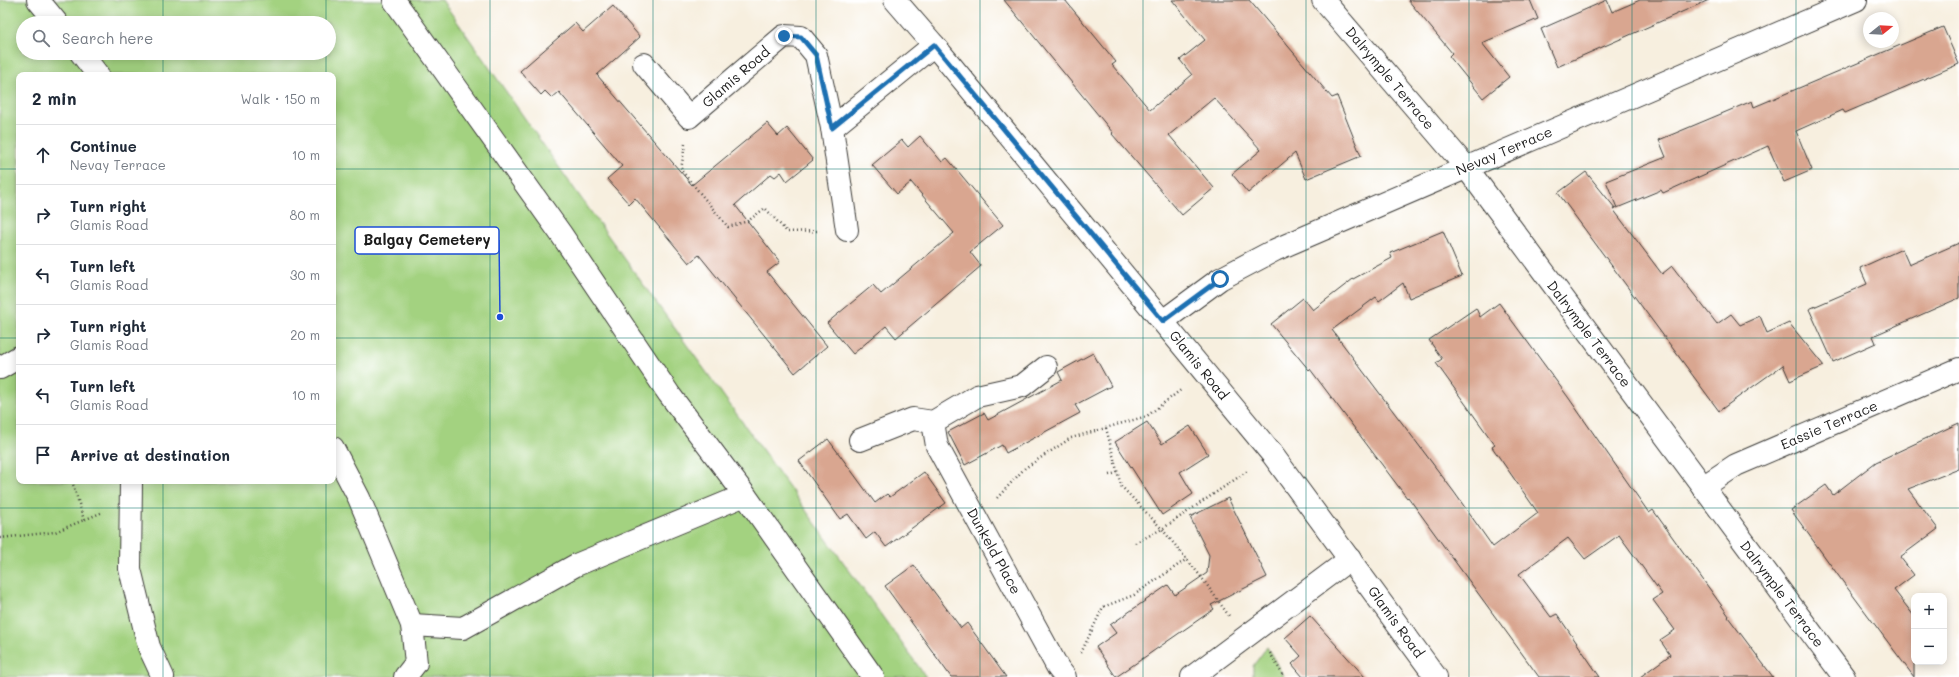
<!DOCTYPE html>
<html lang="en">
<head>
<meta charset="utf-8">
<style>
	:root { --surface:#fff; --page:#f6f6f7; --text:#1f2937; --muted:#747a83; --line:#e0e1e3 }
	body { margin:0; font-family:Mali,sans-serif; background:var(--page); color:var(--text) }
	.controls { position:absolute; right:12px; bottom:12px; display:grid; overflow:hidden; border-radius:8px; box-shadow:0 2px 10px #0003 }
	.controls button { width:36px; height:36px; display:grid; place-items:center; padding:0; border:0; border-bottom:1px solid var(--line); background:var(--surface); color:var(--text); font:20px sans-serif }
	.compass { position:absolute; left:1863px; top:12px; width:36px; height:36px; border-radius:50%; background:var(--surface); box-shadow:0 2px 10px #0003; rotate:72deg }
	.stop { position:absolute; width:12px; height:12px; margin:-9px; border:3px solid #1f6fb2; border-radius:50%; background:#fff }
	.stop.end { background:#1f6fb2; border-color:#fff; box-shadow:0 1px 4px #0008 }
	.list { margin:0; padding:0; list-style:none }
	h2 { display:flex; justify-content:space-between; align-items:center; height:52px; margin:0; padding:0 16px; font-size:17px }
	h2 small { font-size:13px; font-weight:400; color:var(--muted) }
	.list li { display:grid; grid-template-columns:26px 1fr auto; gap:12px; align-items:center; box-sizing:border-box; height:60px; padding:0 16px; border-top:1px solid var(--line) }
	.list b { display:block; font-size:15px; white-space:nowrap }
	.list p { margin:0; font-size:13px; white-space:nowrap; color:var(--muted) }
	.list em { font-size:13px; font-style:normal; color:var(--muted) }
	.icon { flex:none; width:22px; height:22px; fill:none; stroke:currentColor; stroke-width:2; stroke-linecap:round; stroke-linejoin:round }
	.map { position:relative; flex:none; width:1959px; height:677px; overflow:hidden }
	.search { position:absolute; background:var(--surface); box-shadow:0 2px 10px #0003; left:16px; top:16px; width:320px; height:44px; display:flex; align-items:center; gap:10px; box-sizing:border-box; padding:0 14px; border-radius:22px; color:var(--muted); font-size:15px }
	.panel { position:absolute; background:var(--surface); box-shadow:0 2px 10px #0003; left:16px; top:72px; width:320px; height:412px; border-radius:8px }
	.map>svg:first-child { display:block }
	.green { fill:#a3d280; stroke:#60774e; fill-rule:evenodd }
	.building { fill:#d9a690 }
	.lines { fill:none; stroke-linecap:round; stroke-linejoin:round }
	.minor-casing { stroke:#3d3c39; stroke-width:24 }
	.path { stroke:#3d3c39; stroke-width:2.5; stroke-dasharray:1 3; stroke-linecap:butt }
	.minor { stroke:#fff; stroke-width:22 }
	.route { stroke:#1f6fb2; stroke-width:5 }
	.grid { fill:none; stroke:#0f766e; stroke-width:1; stroke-opacity:0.55 }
	.labels { text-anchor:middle; stroke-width:3.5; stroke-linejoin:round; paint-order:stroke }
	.street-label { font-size:14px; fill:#1c1c1c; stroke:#fff }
	.leader { fill:none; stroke:#1d4ed8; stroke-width:1.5 }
	.callout-dot { fill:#1d4ed8; stroke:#fff; stroke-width:1.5 }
	.callout { fill:#fff; stroke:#1d4ed8; stroke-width:1.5 }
	.callout-label { font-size:15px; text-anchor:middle; font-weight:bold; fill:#1c1c1c }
</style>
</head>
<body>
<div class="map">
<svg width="1959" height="677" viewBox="0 0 1959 677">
	<rect width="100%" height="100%" fill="#fff"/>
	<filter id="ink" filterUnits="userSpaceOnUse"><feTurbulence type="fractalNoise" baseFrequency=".025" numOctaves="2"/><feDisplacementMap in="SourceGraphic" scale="8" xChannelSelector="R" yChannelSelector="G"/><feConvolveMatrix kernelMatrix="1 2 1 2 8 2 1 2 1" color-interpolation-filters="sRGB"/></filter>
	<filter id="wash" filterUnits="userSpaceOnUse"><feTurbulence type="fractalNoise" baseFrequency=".012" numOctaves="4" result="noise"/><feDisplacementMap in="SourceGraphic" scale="16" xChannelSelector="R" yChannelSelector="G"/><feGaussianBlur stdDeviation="0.9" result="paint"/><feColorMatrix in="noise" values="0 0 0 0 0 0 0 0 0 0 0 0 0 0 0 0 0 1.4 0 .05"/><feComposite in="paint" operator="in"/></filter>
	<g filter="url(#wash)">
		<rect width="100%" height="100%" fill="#f7efdf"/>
		<g class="green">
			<path d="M0 0H442L568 180 926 677H0ZM23 23H329V53H23ZM19 75H333V481H19Z"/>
			<polygon points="1267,647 1284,677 1253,677 1253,666"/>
		</g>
		<g id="blocks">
			<g class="building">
				<polygon points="1004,0 1065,0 1116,62 1112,65 1150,110 1192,75 1180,60 1205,40 1172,0 1249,0 1332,98 1337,96 1361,156 1306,179 1295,153 1248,193 1232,174 1261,150 1214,98 1169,135 1214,188 1182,215 1112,134 1113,133"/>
				<polygon points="1408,0 1530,0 1538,19 1482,43 1509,77 1483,98 1449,56 1452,53"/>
				<polygon points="1607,0 1612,12 1640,0 1709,0 1557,67 1541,29"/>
				<polygon points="613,6 640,37 597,75 692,185 767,123 778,136 787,128 813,160 787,181 781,172 775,177 771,174 735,205 780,262 767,272 827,346 795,373 699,255 689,263 635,198 629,204 607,179 622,166 565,99 559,92 552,98 545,91 541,95 520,71 575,23 583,32"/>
				<polygon points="1943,27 1959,64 1845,113 1843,110 1796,131 1812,170 1784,182 1768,146 1663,193 1661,190 1617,208 1606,181 1666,157 1659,140 1752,101 1754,107"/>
				<polygon points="920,136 942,162 947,158 1003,225 970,252 981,266 896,338 886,326 853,354 827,323 873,285 881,294 954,233 911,182 897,194 872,165 902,140 908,147"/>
				<polygon points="1586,172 1615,208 1613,209 1662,274 1672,266 1717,324 1731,314 1740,325 1760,316 1767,333 1789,323 1824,366 1790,381 1783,365 1719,411 1558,193"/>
				<polygon points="1443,231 1462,276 1409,298 1403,283 1379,301 1376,297 1332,330 1454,492 1493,547 1538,513 1492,447 1495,445 1436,363 1442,359 1429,340 1476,308 1480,317 1499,303 1568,397 1649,513 1653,510 1729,616 1728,617 1773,677 1640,677 1670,655 1660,640 1675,630 1653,600 1662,594 1619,535 1585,559 1568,538 1519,574 1551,617 1557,614 1600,677 1539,677 1408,497 1407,498 1310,369 1309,370 1271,324 1303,298 1313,310 1353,279 1392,258 1390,253"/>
				<polygon points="1959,243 1959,298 1873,336 1876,343 1833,362 1809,309 1867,284 1860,268 1902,249 1909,265"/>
				<polygon points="1093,353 1111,386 1075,405 1080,413 1006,453 1002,445 965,465 948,432 984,413 988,420 1062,380 1058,372"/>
				<polygon points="1147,422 1162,444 1190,426 1208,454 1180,472 1193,494 1162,515 1115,442"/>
				<polygon points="1959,423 1959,469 1908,489 1938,529 1900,557 1914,575 1894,590 1914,616 1914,677 1843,582 1791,510 1826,485 1833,495 1876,462"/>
				<polygon points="828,439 875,503 887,494 890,497 924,472 946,503 886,547 875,532 866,539 848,514 840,519 799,461"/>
				<polygon points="1228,498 1267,577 1211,605 1214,609 1116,677 1096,647 1116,633 1110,625 1168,585 1175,595 1207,573 1209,555 1190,517"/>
				<polygon points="914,565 961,628 967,623 1006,677 951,677 885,586"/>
				<polygon points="1310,616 1365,677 1303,677 1292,664 1301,656 1285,638"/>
			</g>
		</g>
	</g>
	<g filter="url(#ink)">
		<use href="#blocks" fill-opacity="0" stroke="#3d3c39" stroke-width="1"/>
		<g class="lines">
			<g class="minor-casing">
				<g id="minor">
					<polyline points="38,0 57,23"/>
					<polyline points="394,0 561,234 669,394 745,495 873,677"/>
					<polyline points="895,0 934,45 1272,454 1436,677"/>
					<polyline points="1323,0 1466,167 1844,677"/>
					<polyline points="81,53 98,75"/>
					<polyline points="644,64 689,117 784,36 801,37 816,55 832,128 847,230"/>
					<polyline points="832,128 934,45"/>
					<polyline points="1163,321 1220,279 1275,250 1856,0"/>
					<polyline points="0,368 19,357"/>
					<polyline points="933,422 937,446 1058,668 1065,677"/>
					<polyline points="860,440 913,419 933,422 977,396 1022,386 1046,367"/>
					<polyline points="333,448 359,498 412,625 416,663 405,677"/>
					<polyline points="131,481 130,569 149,647 163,677"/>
					<polyline points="1703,487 1736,465 1959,369"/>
					<polyline points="412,625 463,628 576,565 745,495"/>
					<polyline points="1192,677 1350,559"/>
				</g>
			</g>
			<g class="path">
				<polyline points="685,144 681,170 728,227 748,221 765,208 787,232 820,231"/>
				<polyline points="1106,428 1121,486 1162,529 1202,578 1229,616"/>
				<polyline points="1109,475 1117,473"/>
				<polyline points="72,481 84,520"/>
				<polyline points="997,498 1025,468 1071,438 1147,416 1182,389"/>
				<polyline points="0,538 55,532 103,512"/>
				<polyline points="1135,543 1162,529 1249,470"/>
				<polyline points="1081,653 1103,607 1134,595 1187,559"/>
				<polyline points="1270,653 1284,677"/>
			</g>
			<use href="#minor" class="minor"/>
		</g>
	</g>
	<g class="lines" filter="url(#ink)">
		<polyline class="route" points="784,36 801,37 816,55 832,128 934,45 1163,321 1220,279"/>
	</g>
	<path class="grid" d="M163 0V23M326 0V23M490 0V677M653 0V677M816 0V677M980 0V677M1143 0V677M1306 0V677M1469 0V677M1632 0V677M1796 0V677M163 53V75M326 53V75M0 169H19M333 169H1959M0 338H19M333 338H1959M163 481V677M326 481V677M0 508H1959"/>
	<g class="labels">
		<g class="street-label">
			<text transform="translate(736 77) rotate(-41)" y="5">Glamis Road</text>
			<text transform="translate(1390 78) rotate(50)" y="5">Dalrymple Terrace</text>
			<text transform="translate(1504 151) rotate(-23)" y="5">Nevay Terrace</text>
			<text transform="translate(1589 334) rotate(53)" y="5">Dalrymple Terrace</text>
			<text transform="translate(1199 365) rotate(51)" y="5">Glamis Road</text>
			<text transform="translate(1829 425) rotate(-23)" y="5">Eassie Terrace</text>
			<text transform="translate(994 551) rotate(61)" y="5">Dunkeld Place</text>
			<text transform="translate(1782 594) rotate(53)" y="5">Dalrymple Terrace</text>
			<text transform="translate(1396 622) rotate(54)" y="5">Glamis Road</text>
		</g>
	</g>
	<path class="leader" d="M500 317L499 240"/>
	<circle class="callout-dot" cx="500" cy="317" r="4"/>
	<rect class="callout" x="355" y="227" width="144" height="27" rx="4"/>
	<g class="callout-label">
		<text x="427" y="245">Balgay Cemetery</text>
	</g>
</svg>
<div class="controls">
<button>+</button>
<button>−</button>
</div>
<svg class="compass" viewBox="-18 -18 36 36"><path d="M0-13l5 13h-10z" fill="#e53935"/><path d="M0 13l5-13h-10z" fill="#747a83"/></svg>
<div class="stop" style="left:1220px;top:279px"></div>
<div class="stop end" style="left:784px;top:36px"></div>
<div class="search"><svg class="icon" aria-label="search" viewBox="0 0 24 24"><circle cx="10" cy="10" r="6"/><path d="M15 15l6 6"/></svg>Search here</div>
<section class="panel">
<h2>2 min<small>Walk · 150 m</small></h2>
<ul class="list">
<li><svg class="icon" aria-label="ahead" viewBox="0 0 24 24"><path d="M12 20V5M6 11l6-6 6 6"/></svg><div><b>Continue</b><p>Nevay Terrace</p></div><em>10 m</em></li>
<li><svg class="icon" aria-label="right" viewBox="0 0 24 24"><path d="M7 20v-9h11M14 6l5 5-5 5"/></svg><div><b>Turn right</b><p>Glamis Road</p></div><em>80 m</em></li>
<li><svg class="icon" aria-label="left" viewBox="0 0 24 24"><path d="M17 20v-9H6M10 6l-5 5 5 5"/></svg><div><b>Turn left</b><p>Glamis Road</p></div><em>30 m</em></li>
<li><svg class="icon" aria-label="right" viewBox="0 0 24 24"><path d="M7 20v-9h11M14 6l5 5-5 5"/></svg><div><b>Turn right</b><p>Glamis Road</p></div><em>20 m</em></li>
<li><svg class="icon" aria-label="left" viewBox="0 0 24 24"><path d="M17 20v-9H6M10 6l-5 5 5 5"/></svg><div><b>Turn left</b><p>Glamis Road</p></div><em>10 m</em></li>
<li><svg class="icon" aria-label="arrive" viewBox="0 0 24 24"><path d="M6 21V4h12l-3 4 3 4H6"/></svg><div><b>Arrive at destination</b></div></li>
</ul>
</section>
</div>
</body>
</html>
